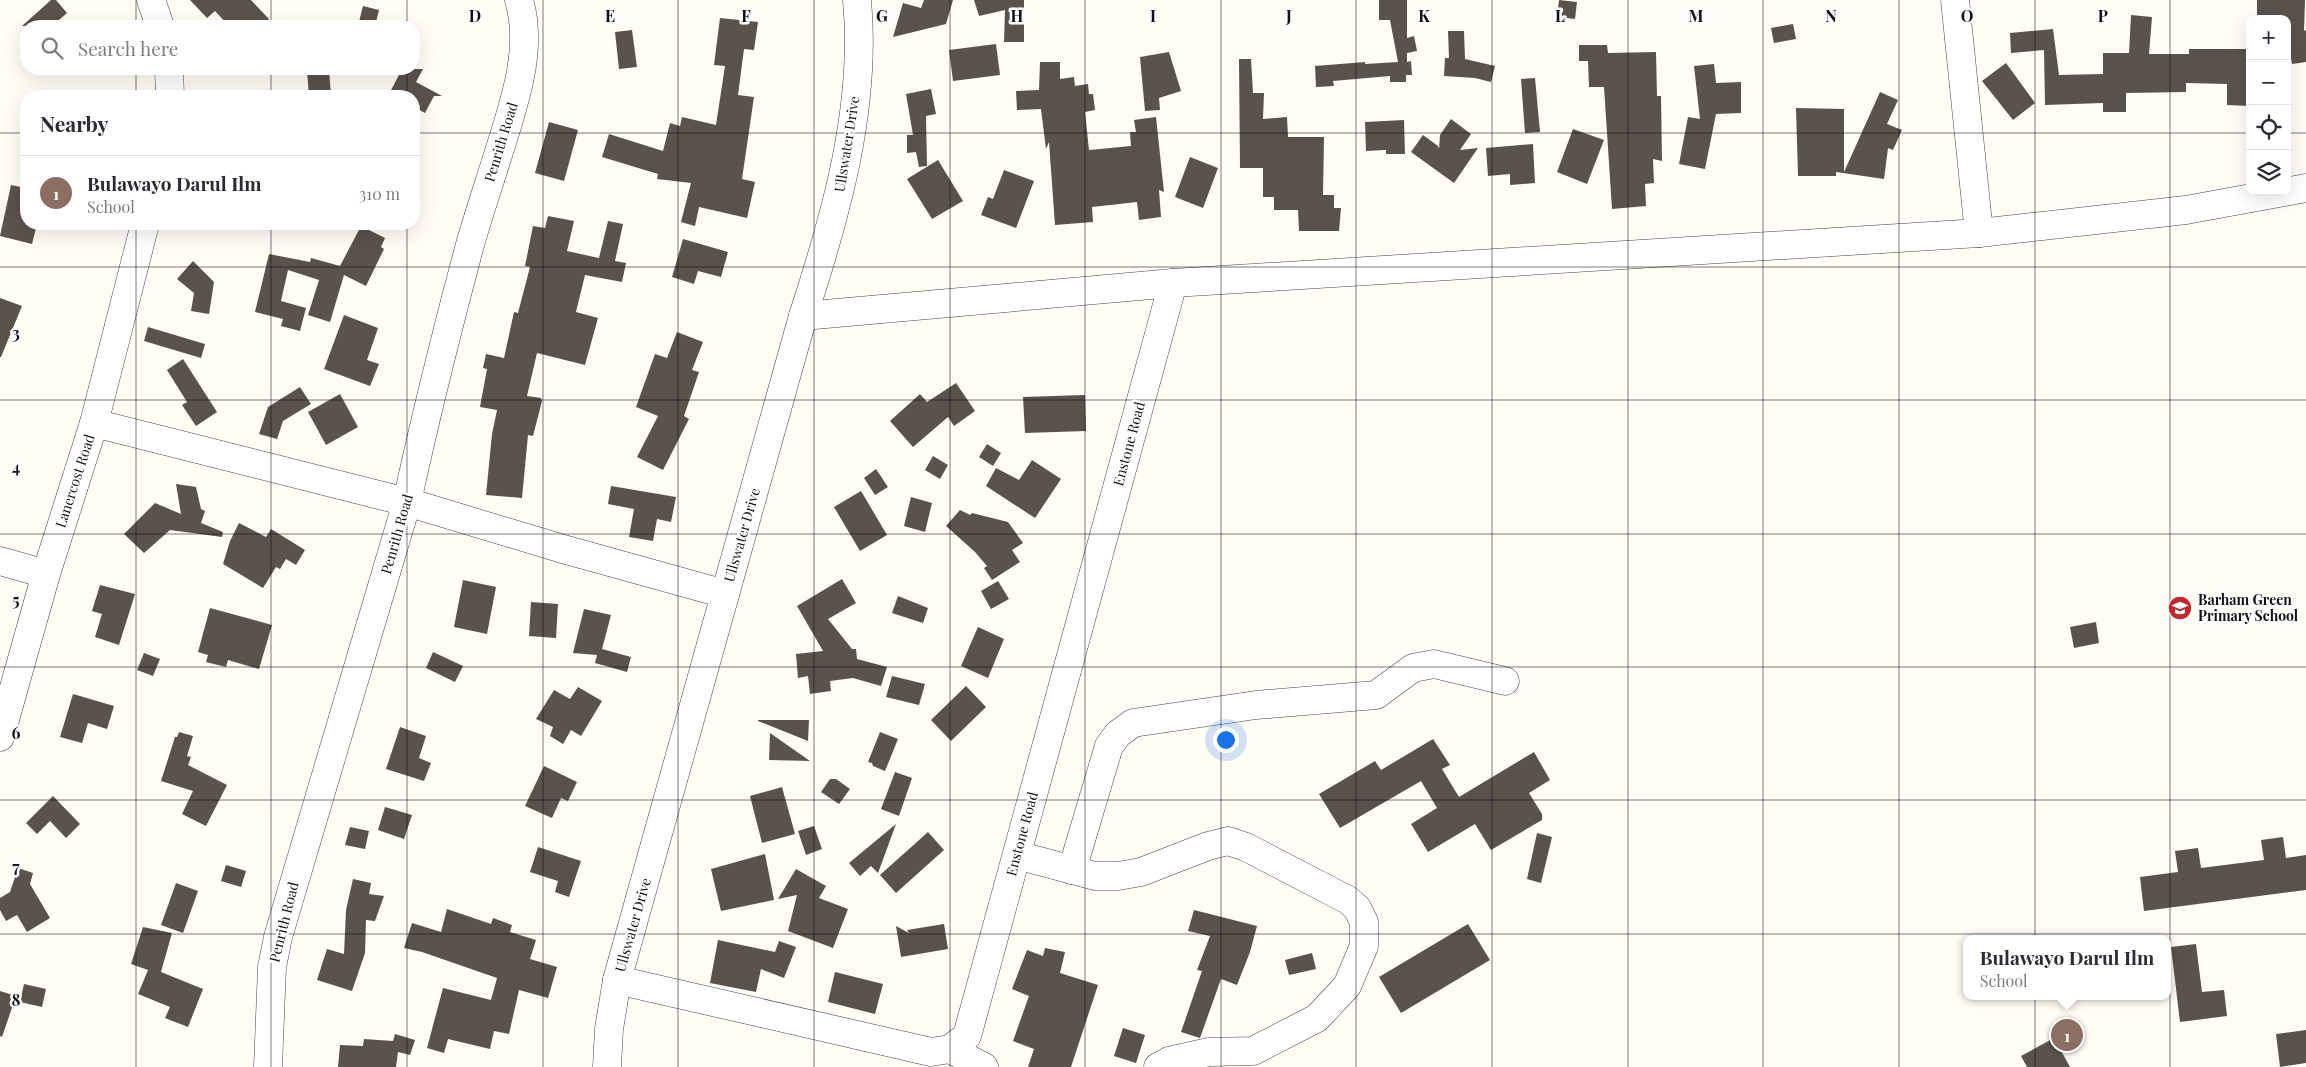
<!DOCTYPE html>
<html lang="en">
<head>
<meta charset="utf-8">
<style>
	:root { --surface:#fff; --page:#f2f2f3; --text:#2b2b33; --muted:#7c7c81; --line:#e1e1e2; --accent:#c4262e }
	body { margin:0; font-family:"Playfair Display",serif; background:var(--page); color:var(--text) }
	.controls { position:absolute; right:15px; top:15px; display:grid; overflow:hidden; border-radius:10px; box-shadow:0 5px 20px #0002 }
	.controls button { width:45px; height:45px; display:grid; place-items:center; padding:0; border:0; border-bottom:1px solid var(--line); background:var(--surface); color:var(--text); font:25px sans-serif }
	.you { position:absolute; left:1225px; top:739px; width:18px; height:18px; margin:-12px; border:4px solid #fff; border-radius:50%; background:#1a73e8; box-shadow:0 0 0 8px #1a73e833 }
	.badge { display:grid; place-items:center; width:32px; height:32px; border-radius:50%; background:var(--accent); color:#fff; font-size:16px; font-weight:700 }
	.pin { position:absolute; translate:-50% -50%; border:2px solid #fff; box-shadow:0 1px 5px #0006 }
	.popup { position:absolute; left:1963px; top:935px; width:208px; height:65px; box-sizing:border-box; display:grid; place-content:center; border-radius:10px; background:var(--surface); filter:drop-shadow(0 1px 4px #0005); font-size:16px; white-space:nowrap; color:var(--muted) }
	.popup b { font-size:19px; color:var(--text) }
	.popup::after { content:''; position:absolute; left:50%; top:100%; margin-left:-10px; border:10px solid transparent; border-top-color:var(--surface) }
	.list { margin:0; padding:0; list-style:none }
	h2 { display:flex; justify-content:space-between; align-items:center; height:65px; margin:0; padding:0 20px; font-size:21px }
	h2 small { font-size:16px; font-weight:400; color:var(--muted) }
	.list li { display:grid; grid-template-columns:32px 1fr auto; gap:15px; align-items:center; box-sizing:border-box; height:75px; padding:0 20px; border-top:1px solid var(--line) }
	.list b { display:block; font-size:19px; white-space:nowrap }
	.list p { margin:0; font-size:16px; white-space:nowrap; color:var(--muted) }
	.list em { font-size:16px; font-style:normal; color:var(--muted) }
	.icon { flex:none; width:28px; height:28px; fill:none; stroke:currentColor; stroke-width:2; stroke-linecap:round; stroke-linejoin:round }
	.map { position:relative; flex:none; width:2306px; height:1067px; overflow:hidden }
	.search { position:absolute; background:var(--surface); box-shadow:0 5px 20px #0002; left:20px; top:20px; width:400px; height:55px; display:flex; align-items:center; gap:12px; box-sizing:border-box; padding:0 18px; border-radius:20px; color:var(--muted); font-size:19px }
	.panel { position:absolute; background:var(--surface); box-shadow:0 5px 20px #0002; left:20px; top:90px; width:400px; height:140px; border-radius:20px }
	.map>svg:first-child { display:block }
	.building { fill:#5a524d }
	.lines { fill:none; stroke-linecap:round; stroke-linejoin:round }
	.minor-casing { stroke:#444; stroke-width:29 }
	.minor { stroke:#fff; stroke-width:28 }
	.grid { fill:none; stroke:#111; stroke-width:1; stroke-opacity:0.55 }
	.labels { text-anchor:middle; stroke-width:5; stroke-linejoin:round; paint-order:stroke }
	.street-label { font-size:14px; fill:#111; stroke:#fff }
	.poi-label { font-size:14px; font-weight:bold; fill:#111; stroke:#fff; text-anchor:start }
	.grid-label { font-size:16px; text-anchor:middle; font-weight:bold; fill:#111; stroke:#fff; stroke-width:5; stroke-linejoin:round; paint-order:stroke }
</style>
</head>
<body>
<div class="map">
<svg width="2306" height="1067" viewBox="0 0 2306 1067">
	<rect width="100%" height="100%" fill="#fffdf5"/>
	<g class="building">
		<polygon points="51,0 56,0 67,13 52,26 22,26"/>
		<polygon points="190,0 251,0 269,19 261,26 229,26 215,11 207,18"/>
		<polygon points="924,0 953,0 946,24 893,37 903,3 921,8"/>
		<polygon points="974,0 1024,0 1024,42 1004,42 1005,10 979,16"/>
		<polygon points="1379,0 1407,0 1407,38 1414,36 1417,51 1407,53 1407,62 1411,61 1412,75 1406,75 1406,82 1390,82 1390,76 1333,81 1334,86 1316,87 1315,66 1365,62 1365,64 1398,62 1390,20 1379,20"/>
		<polygon points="1559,0 1577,2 1575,19 1557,17"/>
		<polygon points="2257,0 2305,0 2304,31 2306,30 2306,62 2292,64 2287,36 2287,19 2257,19"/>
		<polygon points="363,6 379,10 375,26 358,26"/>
		<polygon points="2131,15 2152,17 2149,54 2189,54 2189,49 2250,49 2249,106 2227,105 2227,84 2186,83 2186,92 2126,93 2126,112 2103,112 2103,103 2045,105 2044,50 2011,53 2010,33 2053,29 2059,75 2103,74 2103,53 2129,53"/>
		<polygon points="720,18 758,22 754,50 744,49 738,95 754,97 742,179 755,182 747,218 699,207 695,226 681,222 691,183 657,179 658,174 602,157 609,134 663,151 670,123 680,126 682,117 716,125 725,66 714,65"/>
		<polygon points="1793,24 1796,39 1774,43 1771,28"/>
		<polygon points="632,30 637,67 619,69 615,32"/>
		<polygon points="1448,31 1464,31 1465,59 1495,66 1491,82 1475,78 1444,76 1445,58 1449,58"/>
		<polygon points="996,44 1000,75 953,81 949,50"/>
		<polygon points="1579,45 1607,45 1608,53 1656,52 1657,96 1661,96 1662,161 1653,159 1654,183 1645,184 1646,206 1612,209 1604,87 1589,87 1588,61 1579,61"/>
		<polygon points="1169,52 1181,91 1159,98 1160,110 1145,111 1140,57"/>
		<polygon points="1239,59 1251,59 1253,93 1264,93 1263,119 1287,117 1288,137 1324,137 1323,195 1334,195 1334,208 1341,208 1339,231 1299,231 1298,210 1274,210 1274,197 1263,197 1263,168 1240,168"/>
		<polygon points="1040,62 1060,62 1060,79 1074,77 1075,86 1088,84 1089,94 1093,94 1095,110 1085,112 1089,150 1131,146 1130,132 1136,132 1134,120 1156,117 1164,192 1159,190 1161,217 1139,220 1137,202 1092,207 1093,222 1055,225 1049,142 1046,149 1041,109 1017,110 1016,91 1039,90"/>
		<polygon points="2006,63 2035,103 2013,120 1982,81"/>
		<polygon points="1714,64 1716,83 1741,82 1741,113 1716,114 1705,169 1679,164 1688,117 1700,119 1694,66"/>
		<polygon points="329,69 331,96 309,96 307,71"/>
		<polygon points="402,69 423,69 416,82 442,96 434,96 425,113 414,107 414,96 388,96"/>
		<polygon points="1535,78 1540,132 1525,133 1521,79"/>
		<polygon points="931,89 936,114 926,116 927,166 919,167 916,152 907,153 907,135 913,135 906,94"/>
		<polygon points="1880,92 1898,100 1887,124 1902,130 1893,150 1888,148 1884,179 1836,172 1836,176 1798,176 1796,108 1844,109 1844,172"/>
		<polygon points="1451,119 1471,134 1460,150 1478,148 1454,183 1411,152 1423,135 1438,146 1439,149 1440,135"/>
		<polygon points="1404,120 1405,154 1386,154 1386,150 1366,151 1365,122"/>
		<polygon points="549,122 578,130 564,181 535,173"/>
		<polygon points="1573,129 1604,140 1587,184 1557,172"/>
		<polygon points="1533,144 1535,183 1510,185 1510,174 1488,176 1486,148"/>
		<polygon points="1190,157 1218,168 1203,208 1175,197"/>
		<polygon points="938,160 963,201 932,219 907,179"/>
		<polygon points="1004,170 1034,181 1016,228 981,215 988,197 993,199"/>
		<polygon points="11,185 26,188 26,224 37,224 32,244 0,236"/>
		<polygon points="548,216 574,221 567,251 599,258 608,221 623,224 615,261 626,263 622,282 585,275 576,312 598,318 585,365 537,353 527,396 541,398 542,401 533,436 528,435 522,498 486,495 492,434 497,410 480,407 487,369 483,368 486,354 504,358 514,312 518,313 530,267 525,266 533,226 545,228"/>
		<polygon points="361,226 385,238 381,247 384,249 366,286 344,275 330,322 308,315 319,280 288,270 281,301 306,308 300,331 281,326 283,319 255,312 269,254 310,262 311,258 340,266"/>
		<polygon points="683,239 728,252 721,277 698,271 694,284 672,277"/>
		<polygon points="193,261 214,282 209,314 191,311 194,293 177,279"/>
		<polygon points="0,298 22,306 1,357 0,357"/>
		<polygon points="344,315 378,328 367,360 379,364 370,386 324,369"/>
		<polygon points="148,327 205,344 201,358 144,341"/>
		<polygon points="677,332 703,342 692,370 699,372 684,416 689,419 663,470 637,457 658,416 636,407 655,354 667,358"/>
		<polygon points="183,359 217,412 196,426 182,405 187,402 167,370"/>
		<polygon points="956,383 975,411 954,426 948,417 913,447 890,421 920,394 927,402"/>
		<polygon points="300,387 311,404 283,421 277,439 259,434 268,407"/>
		<polygon points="340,394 358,427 326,445 308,412"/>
		<polygon points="1085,395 1086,431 1025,433 1023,397"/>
		<polygon points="987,444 1001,453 993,466 979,457"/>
		<polygon points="933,456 948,465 940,479 925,470"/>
		<polygon points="1032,460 1061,479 1035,518 986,486 996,468 1019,480"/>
		<polygon points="876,469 888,487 875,495 864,478"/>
		<polygon points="176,484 196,487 201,509 205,511 201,523 223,532 222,537 170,530 144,553 124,534 155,503 181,514"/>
		<polygon points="611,486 676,497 671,522 657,519 653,541 629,537 634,509 608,504"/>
		<polygon points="861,491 887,535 860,551 834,507"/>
		<polygon points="911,497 932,503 925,532 904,526"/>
		<polygon points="960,510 970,515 972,513 1008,522 1023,543 1012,550 1020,562 992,580 984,568 987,566 975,552 946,526"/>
		<polygon points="239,523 266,537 271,529 305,550 296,565 286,559 280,569 276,567 263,588 223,564 230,541"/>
		<polygon points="842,579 856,603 828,619 852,649 856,649 857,659 887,667 881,686 853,678 830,681 831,691 810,694 808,676 798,678 796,654 823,651 797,606"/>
		<polygon points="463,580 496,587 487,634 454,627"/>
		<polygon points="998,581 1009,599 991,609 981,591"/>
		<polygon points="100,585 135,594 119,645 95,637 102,614 92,611"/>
		<polygon points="898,596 928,608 923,623 892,613"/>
		<polygon points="531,602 558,604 556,638 529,636"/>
		<polygon points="210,608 272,625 259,669 228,660 226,667 206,662 208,655 198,652"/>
		<polygon points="584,609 611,615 602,649 631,657 627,672 595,663 597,655 573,653"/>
		<polygon points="2096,622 2099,643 2074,648 2070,627"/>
		<polygon points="978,627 1004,639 988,678 961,666"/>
		<polygon points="433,652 463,666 455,682 426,668"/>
		<polygon points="144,653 160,659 153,676 137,670"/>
		<polygon points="892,676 925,684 919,705 886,697"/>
		<polygon points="966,686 986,707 951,741 931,720"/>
		<polygon points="578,687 602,701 581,736 571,730 563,744 550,736 553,727 536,719 554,690 570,699"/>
		<polygon points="73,694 114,706 107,729 88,723 82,743 60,737"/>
		<polygon points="758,720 809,720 808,741 758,721"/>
		<polygon points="400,727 426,736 419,758 431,763 424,781 386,769"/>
		<polygon points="179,732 193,736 187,756 191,757 188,765 227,785 206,826 182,814 193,791 161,781 175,737 177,737"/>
		<polygon points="880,732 898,739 885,771 873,766 872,763 868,762"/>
		<polygon points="770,733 810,761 769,760"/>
		<polygon points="1433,739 1450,765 1442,769 1459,797 1534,752 1550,780 1529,793 1542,814 1542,820 1491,850 1475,824 1428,852 1411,824 1437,808 1421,781 1340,828 1319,794 1375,761 1381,770"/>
		<polygon points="544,766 577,782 568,801 561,798 552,818 525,806"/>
		<polygon points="895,772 912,778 899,816 881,809"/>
		<polygon points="830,779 836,779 850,789 839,804 821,792"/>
		<polygon points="782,787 795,834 762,843 750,796"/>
		<polygon points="53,796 80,824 66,838 50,821 37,834 26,823"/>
		<polygon points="385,807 412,815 404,839 378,830"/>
		<polygon points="896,824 878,873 871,866 860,876 849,863"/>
		<polygon points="814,826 822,849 806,855 798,831"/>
		<polygon points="350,827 369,831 365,849 345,845"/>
		<polygon points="928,832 944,850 896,893 880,875"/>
		<polygon points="1537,833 1552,837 1541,883 1527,879"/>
		<polygon points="2283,837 2286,858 2306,855 2306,890 2144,911 2140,877 2178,872 2175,851 2198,848 2201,868 2264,860 2261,840"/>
		<polygon points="538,847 581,861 569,897 555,892 558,881 530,872"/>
		<polygon points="765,854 774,900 721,911 711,869"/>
		<polygon points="226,865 246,871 241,887 221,881"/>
		<polygon points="18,868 33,873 30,884 50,918 27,932 17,915 6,921 0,910 0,898 10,892"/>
		<polygon points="796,869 826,886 819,898 848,909 833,948 788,931 797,895 778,899"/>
		<polygon points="353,879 371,883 369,894 384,896 375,921 366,920 365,953 352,991 317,980 327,949 344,954 346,910"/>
		<polygon points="176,883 198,891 183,933 161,925"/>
		<polygon points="447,909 491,924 493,918 512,925 510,932 536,940 530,959 557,967 548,998 519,990 509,1034 494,1031 490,1049 448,1039 444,1053 427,1048 443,988 491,1000 497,978 422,952 404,948 412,923 441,932"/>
		<polygon points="1194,910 1257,926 1250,952 1237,985 1221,979 1200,1038 1181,1032 1202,971 1197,970 1210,936 1188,931"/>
		<polygon points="944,924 948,949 901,957 896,926 909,933 907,930"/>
		<polygon points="1468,924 1490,960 1401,1013 1379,977"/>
		<polygon points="143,927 172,933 161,972 203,989 188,1027 165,1018 170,1007 138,994 148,970 131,964"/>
		<polygon points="718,940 775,952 779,941 796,947 784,978 761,969 756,992 710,983"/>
		<polygon points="2196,944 2202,992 2224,990 2227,1016 2180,1022 2171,947"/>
		<polygon points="1045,948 1065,952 1060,973 1098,985 1071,1067 1028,1067 1034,1049 1013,1041 1029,996 1012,989 1027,950 1043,956"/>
		<polygon points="1312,953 1316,969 1289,975 1285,960"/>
		<polygon points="835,972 883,984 875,1014 828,1002"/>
		<polygon points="24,984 46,989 42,1007 20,1002"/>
		<polygon points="0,991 16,996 2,1037 0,1036"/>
		<polygon points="1123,1028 1145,1035 1136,1063 1114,1056"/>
		<polygon points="2306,1030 2306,1063 2280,1067 2276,1034"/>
		<polygon points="395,1034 415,1040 410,1055 398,1052 396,1067 338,1067 340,1045 363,1046 364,1039 393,1041"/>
		<polygon points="2054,1038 2070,1067 2027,1067 2021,1056"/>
	</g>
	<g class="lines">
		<g class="minor-casing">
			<g id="minor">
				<polyline points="151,0 160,26"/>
				<polyline points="1955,0 1979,233"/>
				<polyline points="169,69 170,96"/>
				<polyline points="803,316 1173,283 1979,233 2186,210 2306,188"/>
				<polyline points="94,423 407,502 563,549 725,594"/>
				<polyline points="0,561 46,574"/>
				<polyline points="0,737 46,574 94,423 145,224"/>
				<polyline points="1017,855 1095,876 1118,876 1141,872 1208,846 1228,841 1246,847 1348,900 1357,908 1364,922 1364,946 1347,986 1317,1018 1253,1051 1209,1052 1169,1061 1158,1067"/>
				<polyline points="1072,870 1109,746 1118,734 1133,723 1256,705 1376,695 1413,668 1434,664 1505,681"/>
				<polyline points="617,980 931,1052 950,1049 967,1036 1173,283"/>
				<polyline points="950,1049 984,1067"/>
				<path d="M268 1067 272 967 278 937 407 502C425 418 446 335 468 252 477 219 488 187 498 155 513 106 534 51 519 0"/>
				<path d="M607 1067 609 1029 617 980 803 316C836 215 867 107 857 0"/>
			</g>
		</g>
		<use href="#minor" class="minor"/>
	</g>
	<path class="grid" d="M136 0V26M271 0V26M407 0V26M543 0V1067M678 0V1067M814 0V1067M950 0V1067M1085 0V1067M1221 0V1067M1356 0V1067M1492 0V1067M1628 0V1067M1763 0V1067M1899 0V1067M2035 0V1067M2170 0V1067M136 69V96M271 69V96M407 69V96M0 133H26M414 133H2250M2287 133H2306M136 224V1067M271 224V1067M407 224V1067M0 267H2306M0 400H2306M0 534H2306M0 667H2306M0 800H2306M0 934H2306"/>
	<defs>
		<g id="school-disc" transform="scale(1.25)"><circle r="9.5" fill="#c4262e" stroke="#fff"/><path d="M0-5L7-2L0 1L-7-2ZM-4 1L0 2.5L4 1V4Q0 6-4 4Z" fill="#fff"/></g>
	</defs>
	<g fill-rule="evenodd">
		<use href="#school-disc" x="2180" y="608"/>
	</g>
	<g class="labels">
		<g class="street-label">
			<text transform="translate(501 142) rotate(-73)" y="5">Penrith Road</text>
			<text transform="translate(847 144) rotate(-81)" y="5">Ullswater Drive</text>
			<text transform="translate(1129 444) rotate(-75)" y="5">Enstone Road</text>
			<text transform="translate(75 481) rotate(-72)" y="5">Lanercost Road</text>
			<text transform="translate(397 534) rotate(-74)" y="5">Penrith Road</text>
			<text transform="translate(742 535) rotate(-74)" y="5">Ullswater Drive</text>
			<text transform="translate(1022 834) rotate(-75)" y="5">Enstone Road</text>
			<text transform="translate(284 922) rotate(-76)" y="5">Penrith Road</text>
			<text transform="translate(633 925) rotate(-74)" y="5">Ullswater Drive</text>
		</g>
		<g class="poi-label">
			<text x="2198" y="605">Barham Green<tspan x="2198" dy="16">Primary School</tspan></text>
		</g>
	</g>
	<g class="grid-label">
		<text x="475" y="22">D</text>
		<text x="610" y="22">E</text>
		<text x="746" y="22">F</text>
		<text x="882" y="22">G</text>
		<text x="1017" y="22">H</text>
		<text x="1153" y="22">I</text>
		<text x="1289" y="22">J</text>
		<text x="1424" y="22">K</text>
		<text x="1560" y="22">L</text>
		<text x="1696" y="22">M</text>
		<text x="1831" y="22">N</text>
		<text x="1967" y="22">O</text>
		<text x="2103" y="22">P</text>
		<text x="16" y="339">3</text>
		<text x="16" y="473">4</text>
		<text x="16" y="606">5</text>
		<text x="16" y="739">6</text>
		<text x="16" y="873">7</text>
		<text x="16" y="1006">8</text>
	</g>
</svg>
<div class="controls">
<button>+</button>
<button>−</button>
<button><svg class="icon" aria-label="locate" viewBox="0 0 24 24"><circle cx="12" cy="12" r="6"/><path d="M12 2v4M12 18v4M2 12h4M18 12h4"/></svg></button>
<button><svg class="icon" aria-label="layers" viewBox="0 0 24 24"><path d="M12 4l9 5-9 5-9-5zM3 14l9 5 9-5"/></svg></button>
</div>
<div class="you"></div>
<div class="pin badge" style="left:2067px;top:1035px;background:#8d6e63">1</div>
<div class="popup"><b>Bulawayo Darul Ilm</b>School</div>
<div class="search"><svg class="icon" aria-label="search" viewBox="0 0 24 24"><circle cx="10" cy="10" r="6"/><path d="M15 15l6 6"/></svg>Search here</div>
<section class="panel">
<h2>Nearby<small></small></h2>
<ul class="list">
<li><span class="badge" style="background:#8d6e63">1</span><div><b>Bulawayo Darul Ilm</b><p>School</p></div><em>310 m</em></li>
</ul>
</section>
</div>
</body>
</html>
